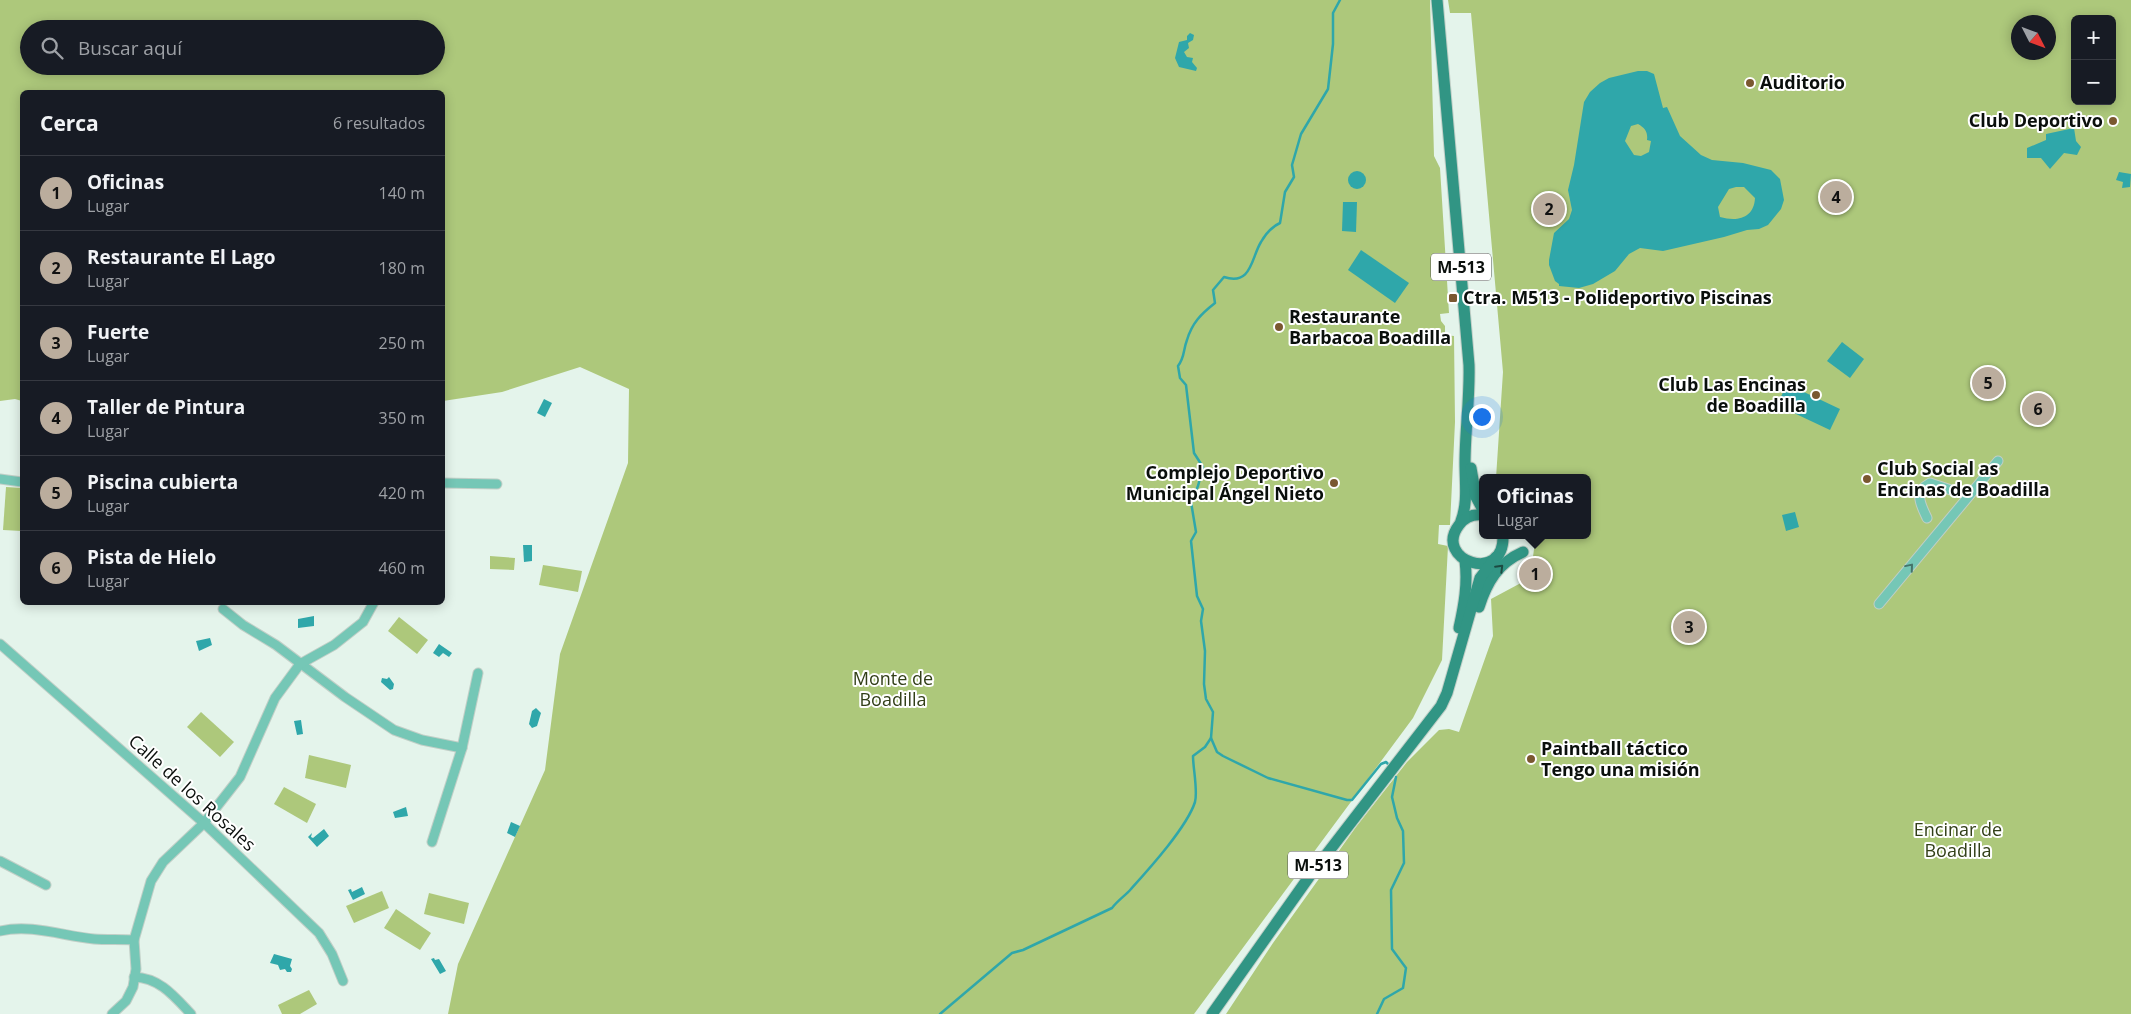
<!DOCTYPE html>
<html lang="es">
<head>
<meta charset="utf-8">
<style>
	:root { --surface:#171b24; --page:#20242c; --text:#f1f3f6; --muted:#9ea1a6; --line:#363941; --accent:#bbad9d }
	body { margin:0; font-family:"Open Sans",sans-serif; background:var(--page); color:var(--text) }
	.controls { position:absolute; right:15px; top:15px; display:grid; overflow:hidden; border-radius:8px; box-shadow:0 2px 12px #0003 }
	.controls button { width:45px; height:45px; display:grid; place-items:center; padding:0; border:0; border-bottom:1px solid var(--line); background:var(--surface); color:var(--text); font:25px sans-serif }
	.compass { position:absolute; left:2011px; top:15px; width:45px; height:45px; border-radius:50%; background:var(--surface); box-shadow:0 2px 12px #0003; rotate:132deg }
	.you { position:absolute; left:1481px; top:416px; width:18px; height:18px; margin:-12px; border:4px solid #fff; border-radius:50%; background:#1a73e8; box-shadow:0 0 0 8px #1a73e833 }
	.badge { display:grid; place-items:center; width:32px; height:32px; border-radius:50%; background:var(--accent); color:#111; font-size:16px; font-weight:700 }
	.pin { position:absolute; translate:-50% -50%; border:2px solid #fff; box-shadow:0 1px 5px #0006 }
	.popup { position:absolute; left:1479px; top:474px; width:112px; height:65px; box-sizing:border-box; display:grid; place-content:center; border-radius:8px; background:var(--surface); filter:drop-shadow(0 1px 4px #0005); font-size:16px; white-space:nowrap; color:var(--muted) }
	.popup b { font-size:19px; color:var(--text) }
	.popup::after { content:''; position:absolute; left:50%; top:100%; margin-left:-10px; border:10px solid transparent; border-top-color:var(--surface) }
	.list { margin:0; padding:0; list-style:none }
	h2 { display:flex; justify-content:space-between; align-items:center; height:65px; margin:0; padding:0 20px; font-size:21px }
	h2 small { font-size:16px; font-weight:400; color:var(--muted) }
	.list li { display:grid; grid-template-columns:32px 1fr auto; gap:15px; align-items:center; box-sizing:border-box; height:75px; padding:0 20px; border-top:1px solid var(--line) }
	.list b { display:block; font-size:19px; white-space:nowrap }
	.list p { margin:0; font-size:16px; white-space:nowrap; color:var(--muted) }
	.list em { font-size:16px; font-style:normal; color:var(--muted) }
	.icon { flex:none; width:28px; height:28px; fill:none; stroke:currentColor; stroke-width:2; stroke-linecap:round; stroke-linejoin:round }
	.map { position:relative; flex:none; width:2131px; height:1014px; overflow:hidden }
	.search { position:absolute; background:var(--surface); box-shadow:0 2px 12px #0003; left:20px; top:20px; width:425px; height:55px; display:flex; align-items:center; gap:12px; box-sizing:border-box; padding:0 18px; border-radius:28px; color:var(--muted); font-size:19px }
	.panel { position:absolute; background:var(--surface); box-shadow:0 2px 12px #0003; left:20px; top:90px; width:425px; height:515px; border-radius:8px }
	.map>svg:first-child { display:block }
	.green { fill:#adc87b; fill-rule:evenodd }
	.water { fill:#2fa7aa; fill-rule:evenodd }
	.lines { fill:none; stroke-linecap:round; stroke-linejoin:round }
	.stream { stroke:#2fa7aa; stroke-width:2.5 }
	.minor-casing { stroke:#c1cfc7; stroke-width:11 }
	.major-casing { stroke:#c1cfc7; stroke-width:13 }
	.minor { stroke:#75c7b6; stroke-width:9 }
	.major { stroke:#319584; stroke-width:11 }
	.oneway { stroke:#45746a }
	.oneway2 { stroke:#1c4b42 }
	.poi-dot { fill:#7a5830; stroke:#fff; stroke-width:2 }
	.labels { text-anchor:middle; stroke-width:4; stroke-linejoin:round; paint-order:stroke }
	.shield { fill:#fff; stroke:#545755; stroke-width:1 }
	.shield-label { font-size:16px; font-weight:bold; fill:#0a0f0c }
	.poi-label { font-size:18px; font-weight:bold; fill:#0a0f0c; stroke:#fff; text-anchor:start }
	.park-label { font-size:18px; fill:#323f18; stroke:#fff }
	.street-label { font-size:18px; fill:#0a0f0c; stroke:#fff }
</style>
</head>
<body>
<div class="map">
<svg width="2131" height="1014" viewBox="0 0 2131 1014">
	<rect width="100%" height="100%" fill="#e4f4eb"/>
	<g class="green">
		<path d="M0 0H1430L1434 156 1440 168 1449 313 1440 314 1441 321 1445 326V335L1454 336 1455 422 1450 525H1439L1438 544 1448 546 1442 660 1413 718 1194 1014H448L458 964 545 770 560 654 628 463 629 389 580 367 502 392 443 401 442 92H22V401L15 399 0 401ZM29 29H436V66H29Z"/>
		<path d="M1448 0H2131V1014H1226L1273 943 1356 827 1407 762 1439 730 1449 729 1459 732 1493 636 1491 599 1530 578 1536 535H1588V478H1496L1503 372 1471 13H1450ZM2075 19H2112V101H2075ZM2018 22H2048V52H2018Z"/>
		<polygon points="6,487 22,488 22,531 3,530"/>
		<polygon points="490,556 515,558 514,570 490,569"/>
		<polygon points="543,565 582,571 578,592 539,585"/>
		<polygon points="399,617 428,640 417,654 388,631"/>
		<polygon points="201,712 234,742 220,757 187,727"/>
		<polygon points="309,755 351,765 346,788 305,778"/>
		<polygon points="284,787 316,804 307,823 274,804"/>
		<polygon points="382,891 389,908 354,923 346,906"/>
		<polygon points="429,893 469,903 464,924 424,914"/>
		<polygon points="396,909 431,933 420,950 384,928"/>
		<polygon points="309,990 317,1004 300,1014 282,1014 278,1005"/>
	</g>
	<g class="water">
		<polygon points="1190,33 1194,35 1193,40 1188,43 1189,48 1184,52 1187,57 1193,58 1192,62 1197,68 1196,71 1179,67 1175,58 1179,42 1187,40 1187,36"/>
		<path d="M1638 71H1647L1654 74 1663 108 1667 107 1680 136 1701 155 1712 160 1743 163 1771 170 1780 179 1784 200 1781 209 1768 225 1759 229 1747 230 1724 237 1663 251 1640 248 1629 254 1615 271 1593 284 1579 288 1559 286V284L1555 281 1549 265V260L1554 233 1569 219 1572 210 1568 190 1574 165 1584 102 1590 92 1600 83 1609 78ZM1638 124C1645 128 1648 132 1647 140L1651 141 1649 152 1641 156 1634 155 1625 141 1631 126ZM1736 187H1744L1755 198C1754 218 1738 222 1720 217L1718 207 1729 189Z"/>
		<polygon points="2074,128 2076,141 2081,147 2077,155 2064,153 2050,169 2041,158 2027,158 2027,148 2046,140 2046,134"/>
		<circle cx="1357" cy="180" r="9"/>
		<polygon points="2119,172 2131,174 2130,187 2122,188 2123,182 2116,180"/>
		<polygon points="1343,202 1357,202 1356,232 1342,231"/>
		<polygon points="1361,250 1409,283 1395,303 1348,270"/>
		<polygon points="1842,342 1864,359 1850,378 1827,361"/>
		<polygon points="1787,384 1840,409 1830,430 1777,405"/>
		<polygon points="544,399 552,403 545,417 537,413"/>
		<polygon points="1795,512 1799,527 1786,531 1782,515"/>
		<polygon points="523,545 532,545 532,561 524,562"/>
		<polygon points="314,616 314,626 298,628 298,619"/>
		<polygon points="210,638 212,645 199,651 196,641"/>
		<polygon points="439,644 452,653 449,657 443,653 439,657 433,653"/>
		<polygon points="389,677 394,684 393,689 390,690 381,682 382,678 387,679"/>
		<polygon points="536,708 541,713 537,726 532,728 529,724 532,711"/>
		<polygon points="301,720 303,734 297,735 294,721"/>
		<polygon points="406,807 408,816 395,818 393,812"/>
		<polygon points="511,822 520,826 515,837 507,833"/>
		<polygon points="324,829 329,836 317,847 308,837 312,833 311,837 313,838"/>
		<polygon points="362,887 365,894 353,900 348,890 351,889 352,892"/>
		<polygon points="274,954 292,959 290,966 292,969 291,972 287,972 285,969 280,970 278,965 270,963"/>
		<polygon points="434,958 435,960 439,959 446,971 440,974 431,959"/>
	</g>
	<g class="lines">
		<g class="stream">
			<polyline points="1211,738 1217,752 1223,756 1268,778 1347,800 1352,800 1381,764 1386,762 1388,764"/>
			<path d="M940 1014 1012 953 1023 950 1112 908C1118 900 1125 896 1131 889 1149 869 1187 827 1195 802 1198 791 1193 768 1193 756L1205 747 1211 738 1213 712 1206 699 1204 684 1205 651 1201 621 1203 609 1197 596 1191 541 1196 532 1191 502 1198 486 1203 467 1194 453 1186 385 1180 378 1178 366C1185 357 1183 350 1187 340 1192 323 1201 314 1215 303L1213 290 1224 277C1252 286 1251 258 1261 242 1266 233 1271 227 1280 223L1285 192 1294 177 1292 165 1301 134 1328 89 1333 44V13L1340 0"/>
			<polyline points="1377,1014 1384,999 1403,988 1406,968 1392,949 1391,890 1404,863 1403,831 1397,818 1392,797 1396,777"/>
		</g>
		<g class="minor-casing">
			<g id="minor">
				<polyline points="0,479 22,482"/>
				<polyline points="442,483 497,484"/>
				<path d="M1927 518C1921 505 1913 492 1930 483L1951 490"/>
				<polyline points="1879,604 1998,461"/>
				<polyline points="223,609 243,625 276,645 345,697 394,730 422,740 462,748"/>
				<polyline points="0,644 204,823 319,933 332,954 343,981"/>
				<polyline points="432,842 462,748 478,673"/>
				<polyline points="0,861 46,885"/>
				<path d="M0 931C32 924 63 936 94 939 107 940 121 939 134 940"/>
				<path d="M134 977C160 978 174 996 191 1014"/>
				<polyline points="112,1014 126,1001 133,987 136,969 134,940 151,881 163,862 204,823 240,777 275,698 300,664 334,645 363,622 374,602"/>
			</g>
		</g>
		<g class="major-casing">
			<g id="major">
				<path d="M1437 0 1469 365C1470 398 1465 431 1465 463 1465 484 1468 502 1461 521"/>
				<polyline points="1471,468 1476,497 1482,508"/>
				<path d="M1482 515C1473 514 1465 517 1459 525 1432 560 1505 586 1503 535"/>
				<path d="M1479 607C1487 582 1498 563 1523 552"/>
				<path d="M1459 628C1464 605 1468 584 1465 561"/>
				<polyline points="1212,1014 1309,877 1441,706 1447,693 1480,578 1496,557"/>
			</g>
		</g>
		<use href="#minor" class="minor"/>
		<use href="#major" class="major"/>
	</g>
	<defs><path id="oneway-chevron" d="M-2-3.5L2.5 0L-2 3.5" fill="none" stroke-width="1.6" stroke-linecap="round" stroke-linejoin="round" transform="scale(1.25)"/></defs>
	<use class="oneway" href="#oneway-chevron" transform="translate(1910 567) rotate(-50)"/>
	<use class="oneway2" href="#oneway-chevron" transform="translate(1500 568) rotate(-45)"/>
	<g class="poi-dot">
		<circle cx="1750" cy="83" r="5"/>
		<circle cx="2113" cy="121" r="5"/>
		<rect x="1448" y="293" width="10" height="10" rx="2.5"/>
		<circle cx="1279" cy="327" r="5"/>
		<circle cx="1816" cy="395" r="5"/>
		<circle cx="1867" cy="479" r="5"/>
		<circle cx="1334" cy="483" r="5"/>
		<circle cx="1531" cy="759" r="5"/>
	</g>
	<g class="labels">
		<g class="shield">
			<rect x="1431" y="253.5" width="60" height="27" rx="4"/>
			<rect x="1288" y="851.5" width="60" height="27" rx="4"/>
		</g>
		<g class="shield-label">
			<text x="1461" y="273">M-513</text>
			<text x="1318" y="871">M-513</text>
		</g>
		<g class="poi-label">
			<text x="1760" y="89">Auditorio</text>
			<text x="2103" y="127" text-anchor="end">Club Deportivo</text>
			<text x="1463" y="304">Ctra. M513 - Polideportivo Piscinas</text>
			<text x="1289" y="323">Restaurante<tspan x="1289" dy="21">Barbacoa Boadilla</tspan></text>
			<text x="1806" y="391" text-anchor="end">Club Las Encinas<tspan x="1806" dy="21">de Boadilla</tspan></text>
			<text x="1877" y="475">Club Social as<tspan x="1877" dy="21">Encinas de Boadilla</tspan></text>
			<text x="1324" y="479" text-anchor="end">Complejo Deportivo<tspan x="1324" dy="21">Municipal Ángel Nieto</tspan></text>
			<text x="1541" y="755">Paintball táctico<tspan x="1541" dy="21">Tengo una misión</tspan></text>
		</g>
		<g class="park-label">
			<text x="893" y="685">Monte de<tspan x="893" dy="21">Boadilla</tspan></text>
			<text x="1958" y="836">Encinar de<tspan x="1958" dy="21">Boadilla</tspan></text>
		</g>
		<g class="street-label">
			<text transform="translate(192 793) rotate(42)" y="6">Calle de los Rosales</text>
		</g>
	</g>
</svg>
<div class="controls">
<button>+</button>
<button>−</button>
</div>
<svg class="compass" viewBox="-18 -18 36 36"><path d="M0-13l5 13h-10z" fill="#e53935"/><path d="M0 13l5-13h-10z" fill="#9ea1a6"/></svg>
<div class="you"></div>
<div class="pin badge" style="left:1535px;top:574px">1</div>
<div class="popup"><b>Oficinas</b>Lugar</div>
<div class="pin badge" style="left:1549px;top:209px">2</div>
<div class="pin badge" style="left:1689px;top:627px">3</div>
<div class="pin badge" style="left:1836px;top:197px">4</div>
<div class="pin badge" style="left:1988px;top:383px">5</div>
<div class="pin badge" style="left:2038px;top:409px">6</div>
<div class="search"><svg class="icon" aria-label="search" viewBox="0 0 24 24"><circle cx="10" cy="10" r="6"/><path d="M15 15l6 6"/></svg>Buscar aquí</div>
<section class="panel">
<h2>Cerca<small>6 resultados</small></h2>
<ul class="list">
<li><span class="badge">1</span><div><b>Oficinas</b><p>Lugar</p></div><em>140 m</em></li>
<li><span class="badge">2</span><div><b>Restaurante El Lago</b><p>Lugar</p></div><em>180 m</em></li>
<li><span class="badge">3</span><div><b>Fuerte</b><p>Lugar</p></div><em>250 m</em></li>
<li><span class="badge">4</span><div><b>Taller de Pintura</b><p>Lugar</p></div><em>350 m</em></li>
<li><span class="badge">5</span><div><b>Piscina cubierta</b><p>Lugar</p></div><em>420 m</em></li>
<li><span class="badge">6</span><div><b>Pista de Hielo</b><p>Lugar</p></div><em>460 m</em></li>
</ul>
</section>
</div>
</body>
</html>
